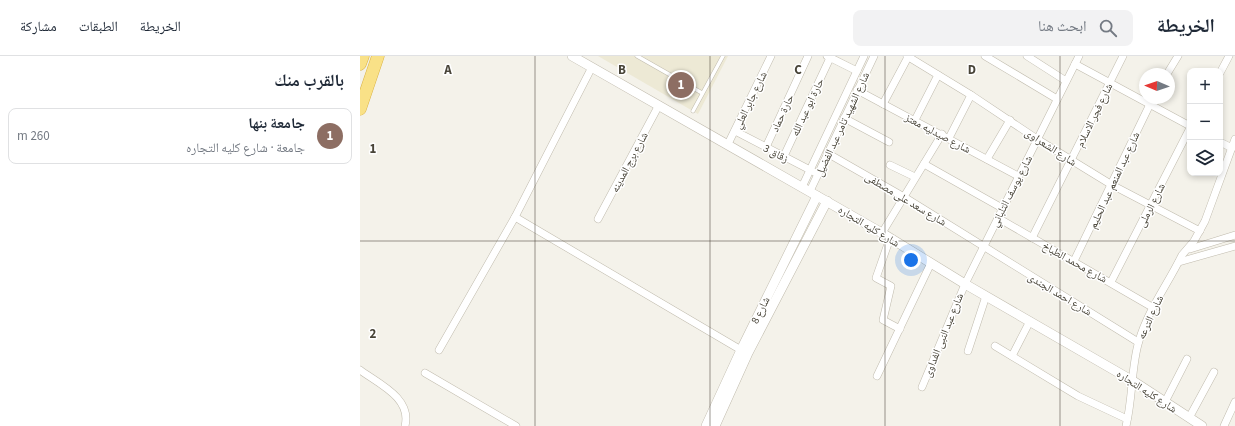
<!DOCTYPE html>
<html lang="ar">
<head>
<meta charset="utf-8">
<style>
	:root { --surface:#fff; --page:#f2f2f3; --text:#1f2937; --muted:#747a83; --line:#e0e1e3; --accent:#ea580c }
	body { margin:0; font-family:"Source Sans 3","Noto Naskh Arabic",sans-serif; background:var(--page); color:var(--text); direction:rtl }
	.controls { position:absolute; right:12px; top:12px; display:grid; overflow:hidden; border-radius:8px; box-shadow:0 2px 6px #0003 }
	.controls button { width:36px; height:36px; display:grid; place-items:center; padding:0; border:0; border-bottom:1px solid var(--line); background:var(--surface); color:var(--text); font:20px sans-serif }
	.compass { position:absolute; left:779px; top:12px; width:36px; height:36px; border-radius:50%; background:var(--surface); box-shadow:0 2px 6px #0003; rotate:272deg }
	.you { position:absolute; left:551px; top:204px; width:14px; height:14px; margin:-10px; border:3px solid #fff; border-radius:50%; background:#1a73e8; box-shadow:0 0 0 6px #1a73e833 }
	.badge { display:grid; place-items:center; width:26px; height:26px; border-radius:50%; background:var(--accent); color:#fff; font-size:13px; font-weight:700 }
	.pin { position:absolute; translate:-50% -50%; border:2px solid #fff; box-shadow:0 1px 4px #0006 }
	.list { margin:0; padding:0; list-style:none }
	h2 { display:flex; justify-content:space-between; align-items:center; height:52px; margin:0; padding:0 16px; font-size:17px }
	h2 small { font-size:13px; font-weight:400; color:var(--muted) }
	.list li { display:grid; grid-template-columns:26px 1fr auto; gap:12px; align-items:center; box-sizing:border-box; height:56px; margin:0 8px 8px; padding:0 8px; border:1px solid var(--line); border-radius:8px }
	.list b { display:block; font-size:15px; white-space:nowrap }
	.list p { margin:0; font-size:13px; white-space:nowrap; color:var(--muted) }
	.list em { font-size:13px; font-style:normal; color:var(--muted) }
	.icon { flex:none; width:22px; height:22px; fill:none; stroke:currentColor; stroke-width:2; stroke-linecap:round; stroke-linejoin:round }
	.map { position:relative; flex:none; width:875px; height:370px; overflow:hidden; direction:ltr }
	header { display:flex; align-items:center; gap:24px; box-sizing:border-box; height:56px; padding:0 20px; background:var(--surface); border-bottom:1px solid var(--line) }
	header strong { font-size:19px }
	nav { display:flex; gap:22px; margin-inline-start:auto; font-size:14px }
	.search { width:280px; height:36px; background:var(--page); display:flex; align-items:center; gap:10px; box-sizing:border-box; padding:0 14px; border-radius:8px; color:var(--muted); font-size:15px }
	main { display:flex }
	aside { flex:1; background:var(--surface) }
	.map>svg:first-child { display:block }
	.education { fill:#ede9d5 }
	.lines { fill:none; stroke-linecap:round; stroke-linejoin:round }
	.service-casing { stroke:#c0bbad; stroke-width:4.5 }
	.minor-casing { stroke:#c0bbad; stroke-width:8 }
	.tertiary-casing { stroke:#c0bbad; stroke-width:10 }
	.trunk-casing { stroke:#d8b040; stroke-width:13 }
	.service { stroke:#fff; stroke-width:3.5 }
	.minor { stroke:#fff; stroke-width:7 }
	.tertiary { stroke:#fff; stroke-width:9 }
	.trunk { stroke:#f9e187; stroke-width:12 }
	.grid { fill:none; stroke:#484438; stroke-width:1; stroke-opacity:0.55 }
	.labels { text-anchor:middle; stroke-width:3; stroke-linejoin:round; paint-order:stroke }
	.street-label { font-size:11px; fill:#484438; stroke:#fff }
	.grid-label { font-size:13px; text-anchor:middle; font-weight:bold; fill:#484438; stroke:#fff; stroke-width:3; stroke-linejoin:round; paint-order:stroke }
</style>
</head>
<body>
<header>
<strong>الخريطة</strong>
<div class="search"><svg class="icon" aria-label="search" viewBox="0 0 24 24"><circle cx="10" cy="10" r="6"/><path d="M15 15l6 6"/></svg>ابحث هنا</div>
<nav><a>الخريطة</a><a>الطبقات</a><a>مشاركة</a></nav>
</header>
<main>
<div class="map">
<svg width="875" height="370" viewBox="0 0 875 370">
	<rect width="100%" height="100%" fill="#f4f2ea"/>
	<polygon class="education" points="238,0 368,0 338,58"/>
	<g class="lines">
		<g class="service-casing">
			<g id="service">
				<polyline points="277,0 342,37"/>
				<polyline points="333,55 363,0"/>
			</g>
		</g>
		<g class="minor-casing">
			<g id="minor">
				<polyline points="467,0 497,15"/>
				<polyline points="547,0 611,39 677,83 752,129 840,175"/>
				<polyline points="625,0 697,43"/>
				<polyline points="667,0 706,25"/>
				<polyline points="715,8 830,70"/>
				<polyline points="860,17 869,0"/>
				<polyline points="807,18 818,0"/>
				<polyline points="497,34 658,120"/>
				<polyline points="523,48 548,1"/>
				<polyline points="484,62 529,86"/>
				<polyline points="555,64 578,19"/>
				<polyline points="375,75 454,116"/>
				<polyline points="589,82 611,39"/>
				<polyline points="860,86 872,92"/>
				<polyline points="368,88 411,0"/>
				<polyline points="406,91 448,0"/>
				<polyline points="467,97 544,141 778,286"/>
				<polyline points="424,100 470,2"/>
				<polyline points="627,103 650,64"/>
				<polyline points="564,108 642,152"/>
				<polyline points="530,109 555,121"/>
				<polyline points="442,131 504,0"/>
				<polyline points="450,135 514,0"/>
				<polyline points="155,161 381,294"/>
				<polyline points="638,162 792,251"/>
				<polyline points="238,163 299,49"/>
				<polyline points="522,177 582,78"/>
				<polyline points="530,182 516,222 531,230 523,264 540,273"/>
				<polyline points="672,182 763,0"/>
				<polyline points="830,193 875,179"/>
				<polyline points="714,205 793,42"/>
				<polyline points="819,206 875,190"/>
				<polyline points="751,226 830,72"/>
				<polyline points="635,290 718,340 767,363"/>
				<polyline points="79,294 155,161 232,11"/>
				<polyline points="608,295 626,240"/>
				<polyline points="652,300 670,265"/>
				<path d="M0 314C19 328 52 342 45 370"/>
				<polyline points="65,317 156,370"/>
				<polyline points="517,320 571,207"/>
				<polyline points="562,331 605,228 719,0"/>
				<polyline points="805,346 827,303"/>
				<polyline points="829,362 854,316"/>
				<path d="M766 370C773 342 771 310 779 285 788 254 808 228 822 199L834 185 845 165 875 83"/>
				<polyline points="864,370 875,346"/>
			</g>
		</g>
		<g class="tertiary-casing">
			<g id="tertiary">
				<polyline points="212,0 522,177 605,228 773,325 842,370"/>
				<polyline points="346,370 381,294 457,140"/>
				<polyline points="355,370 388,297 467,145"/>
			</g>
		</g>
		<g class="trunk-casing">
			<g id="trunk">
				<polyline points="0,8 3,0"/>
				<polyline points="0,53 18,0"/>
			</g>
		</g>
		<use href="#service" class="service"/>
		<use href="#minor" class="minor"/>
		<use href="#tertiary" class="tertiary"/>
		<use href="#trunk" class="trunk"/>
	</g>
	<path class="grid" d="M175 0V370M350 0V370M525 0V370M700 0V370M0 185H875"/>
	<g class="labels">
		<g class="street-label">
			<text transform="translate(390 44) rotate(-64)" y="4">شارع جابر العلي</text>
			<text transform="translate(447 51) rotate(-65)" y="4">حارة ابو عبد الله</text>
			<text transform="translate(422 57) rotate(-65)" y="4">حارة حماد</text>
			<text transform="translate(734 59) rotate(-64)" y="4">شارع فجر الاسلام</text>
			<text transform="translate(482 68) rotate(-65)" y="4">شارع الشهيد تامر عبد الفضيل</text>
			<text transform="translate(578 77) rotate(28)" y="4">شارع صيدليه معتز</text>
			<text transform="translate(691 91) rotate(33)" y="4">شارع الشعراوى</text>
			<text transform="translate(416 97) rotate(27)" y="4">زقاق 3</text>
			<text transform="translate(269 106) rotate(-62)" y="4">شارع برج المدينه</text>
			<text transform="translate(754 124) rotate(-65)" y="4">شارع عبد المنعم عبد الحليم</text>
			<text transform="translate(651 135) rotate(-63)" y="4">شارع يوسف التلباني</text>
			<text transform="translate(546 143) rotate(31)" y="4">شارع سعد على مصطفى</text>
			<text transform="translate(791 149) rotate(-63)" y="4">شارع الرملى</text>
			<text transform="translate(509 170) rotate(31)" y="4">شارع كليه التجاره</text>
			<text transform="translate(715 206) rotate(29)" y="4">شارع محمد الطباخ</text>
			<text transform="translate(700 238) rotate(31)" y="4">شارع احمد الجندى</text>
			<text transform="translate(400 254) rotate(-64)" y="4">شارع 8</text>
			<text transform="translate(790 261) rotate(-65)" y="4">شارع الترعه</text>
			<text transform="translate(583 279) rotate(-68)" y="4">شارع عبد النبى الفداوى</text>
			<text transform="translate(787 335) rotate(33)" y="4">شارع كليه التجاره</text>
		</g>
	</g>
	<g class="grid-label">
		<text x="88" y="18">A</text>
		<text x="262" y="18">B</text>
		<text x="438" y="18">C</text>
		<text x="612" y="18">D</text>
		<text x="13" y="97">1</text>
		<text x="13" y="282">2</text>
	</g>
</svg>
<div class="controls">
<button>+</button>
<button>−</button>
<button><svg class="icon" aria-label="layers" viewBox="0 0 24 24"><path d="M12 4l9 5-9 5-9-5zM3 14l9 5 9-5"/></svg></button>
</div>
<svg class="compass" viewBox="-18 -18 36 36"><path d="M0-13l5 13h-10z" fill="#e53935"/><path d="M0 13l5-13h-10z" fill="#747a83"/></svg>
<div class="you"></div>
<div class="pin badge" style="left:321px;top:29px;background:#8d6e63">1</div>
</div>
<aside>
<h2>بالقرب منك<small></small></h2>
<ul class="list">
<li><span class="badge" style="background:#8d6e63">1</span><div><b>جامعة بنها</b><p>جامعة · شارع كليه التجاره</p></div><em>260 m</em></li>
</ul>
</aside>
</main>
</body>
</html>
